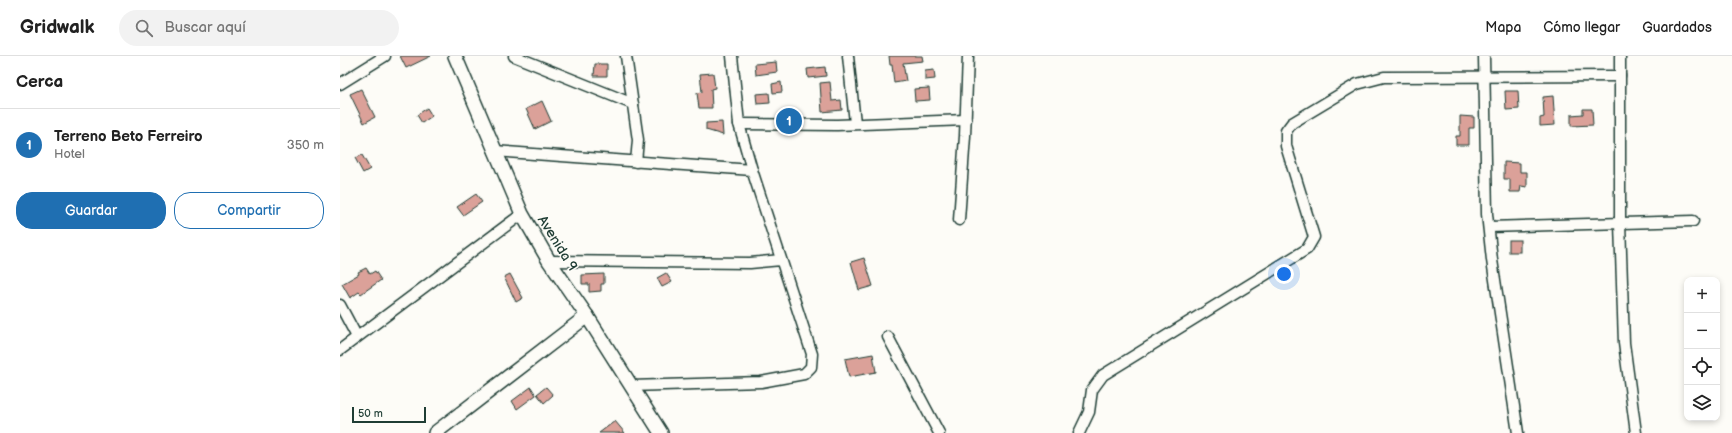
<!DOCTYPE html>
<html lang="es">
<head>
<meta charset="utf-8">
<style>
	:root { --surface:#fff; --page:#f2f2f2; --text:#222; --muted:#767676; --line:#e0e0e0; --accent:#1f6fb2 }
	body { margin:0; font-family:"Balsamiq Sans",sans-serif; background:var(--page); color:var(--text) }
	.controls { position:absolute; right:12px; bottom:12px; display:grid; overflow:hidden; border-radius:8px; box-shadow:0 2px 6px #0003 }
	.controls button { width:36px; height:36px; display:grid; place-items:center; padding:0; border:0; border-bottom:1px solid var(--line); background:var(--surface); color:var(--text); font:20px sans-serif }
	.scale { position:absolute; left:12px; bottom:10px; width:74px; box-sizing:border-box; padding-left:4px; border:2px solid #1f3d34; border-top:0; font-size:11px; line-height:14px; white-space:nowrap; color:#1f3d34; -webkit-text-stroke:3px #fdfcf7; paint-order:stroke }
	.you { position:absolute; left:944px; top:218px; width:14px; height:14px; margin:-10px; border:3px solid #fff; border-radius:50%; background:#1a73e8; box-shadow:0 0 0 6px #1a73e833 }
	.badge { display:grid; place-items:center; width:26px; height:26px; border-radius:50%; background:var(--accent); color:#fff; font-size:13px; font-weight:700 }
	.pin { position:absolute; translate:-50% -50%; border:2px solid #fff; box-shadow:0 1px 4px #0006 }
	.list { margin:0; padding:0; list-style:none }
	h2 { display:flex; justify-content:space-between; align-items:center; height:52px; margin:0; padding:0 16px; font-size:17px }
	h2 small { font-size:13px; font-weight:400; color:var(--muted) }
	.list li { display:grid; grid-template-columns:26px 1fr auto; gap:12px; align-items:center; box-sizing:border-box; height:72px; padding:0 16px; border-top:1px solid var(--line) }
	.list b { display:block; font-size:15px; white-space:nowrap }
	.list p { margin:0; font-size:13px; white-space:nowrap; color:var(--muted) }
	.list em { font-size:13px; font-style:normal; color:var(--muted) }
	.actions { display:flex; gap:8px; padding:12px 16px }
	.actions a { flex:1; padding:9px 0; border:1px solid var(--accent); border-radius:16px; text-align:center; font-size:14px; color:var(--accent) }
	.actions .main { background:var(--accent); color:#fff }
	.icon { flex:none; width:22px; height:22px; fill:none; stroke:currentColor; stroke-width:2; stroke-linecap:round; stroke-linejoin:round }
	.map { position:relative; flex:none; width:1392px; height:377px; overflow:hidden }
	header { display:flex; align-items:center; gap:24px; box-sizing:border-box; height:56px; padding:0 20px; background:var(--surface); border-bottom:1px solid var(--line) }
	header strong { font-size:19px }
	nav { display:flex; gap:22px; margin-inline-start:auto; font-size:14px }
	.search { width:280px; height:36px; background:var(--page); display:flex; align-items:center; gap:10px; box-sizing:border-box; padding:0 14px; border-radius:22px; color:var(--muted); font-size:15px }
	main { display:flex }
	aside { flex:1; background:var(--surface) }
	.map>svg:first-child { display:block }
	.building { fill:#dba199; stroke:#1f3d34 }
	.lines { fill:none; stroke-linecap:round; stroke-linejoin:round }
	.minor-casing { stroke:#1f3d34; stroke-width:13 }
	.major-casing { stroke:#1f3d34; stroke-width:16 }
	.minor { stroke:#fdfcf7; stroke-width:10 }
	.major { stroke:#fdfcf7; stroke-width:13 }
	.labels { text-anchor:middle; stroke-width:3; stroke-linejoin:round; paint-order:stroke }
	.street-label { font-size:14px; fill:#1f3d34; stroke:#fdfcf7 }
</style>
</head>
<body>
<header>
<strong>Gridwalk</strong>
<div class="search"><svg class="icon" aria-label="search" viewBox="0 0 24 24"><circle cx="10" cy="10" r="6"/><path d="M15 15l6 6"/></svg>Buscar aquí</div>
<nav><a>Mapa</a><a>Cómo llegar</a><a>Guardados</a></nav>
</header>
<main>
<aside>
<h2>Cerca<small></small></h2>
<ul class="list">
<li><span class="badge">1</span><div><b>Terreno Beto Ferreiro</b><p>Hotel</p></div><em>350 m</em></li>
</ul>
<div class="actions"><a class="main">Guardar</a><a>Compartir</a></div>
</aside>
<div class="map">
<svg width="1392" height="377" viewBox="0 0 1392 377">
	<rect width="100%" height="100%" fill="#fdfcf7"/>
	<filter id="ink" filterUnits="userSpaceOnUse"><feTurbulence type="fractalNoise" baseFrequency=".025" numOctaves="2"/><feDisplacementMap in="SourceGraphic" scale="8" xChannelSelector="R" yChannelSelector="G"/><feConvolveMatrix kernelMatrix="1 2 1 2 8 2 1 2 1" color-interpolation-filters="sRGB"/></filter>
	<g filter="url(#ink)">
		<g class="building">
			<polygon points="60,0 91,0 66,12"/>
			<polygon points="549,0 582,0 583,5 563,7 566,25 554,27 552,9 550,9"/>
			<polygon points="436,6 437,16 416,19 415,8"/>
			<polygon points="255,8 267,8 267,20 254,20"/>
			<polygon points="485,11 486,20 468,22 467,13"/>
			<polygon points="594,14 595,23 585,24 585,15"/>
			<polygon points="373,17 375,32 371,33 372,52 359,52 357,37 362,36 360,18"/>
			<polygon points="441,26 442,36 433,37 432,28"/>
			<polygon points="490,26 492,45 501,44 502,54 482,56 480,27"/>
			<polygon points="589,32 590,44 575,45 574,33"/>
			<polygon points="21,33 35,61 24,67 10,38"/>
			<polygon points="1165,35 1178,35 1179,53 1166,54"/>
			<polygon points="429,37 430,47 417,48 416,38"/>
			<polygon points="1213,40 1215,69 1200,70 1200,62 1204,61 1203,41"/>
			<polygon points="202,45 211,65 195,73 186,53"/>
			<polygon points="87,52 92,60 82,67 77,59"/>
			<polygon points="1243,53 1252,53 1253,69 1231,70 1231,59 1243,58"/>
			<polygon points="1120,60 1134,61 1134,72 1129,72 1129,89 1116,89 1116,80 1120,80"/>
			<polygon points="382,66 383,79 366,74 366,67"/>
			<polygon points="22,99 30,113 23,117 15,102"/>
			<polygon points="1164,106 1180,107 1180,116 1187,116 1187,131 1181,130 1180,136 1170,136 1170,123 1164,123"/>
			<polygon points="136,138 142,146 123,159 117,151"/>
			<rect x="1169" y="184" width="11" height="12"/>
			<polygon points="524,202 533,230 519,234 511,206"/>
			<polygon points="26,212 30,218 35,215 41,224 21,238 19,236 10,242 2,228 19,218 18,216"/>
			<polygon points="326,217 332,226 322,231 317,222"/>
			<polygon points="170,218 183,242 176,246 164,221"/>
			<polygon points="264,218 264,228 261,228 261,235 249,236 249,228 242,228 242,219"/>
			<polygon points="533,298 536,316 509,321 505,303"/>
			<polygon points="191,331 196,339 177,353 172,345"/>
			<polygon points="206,331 213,339 204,347 197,338"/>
			<polygon points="275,365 285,377 259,377"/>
		</g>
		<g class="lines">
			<g class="minor-casing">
				<g id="minor">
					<polyline points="174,0 293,48"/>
					<polyline points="286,0 298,84 296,106"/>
					<polyline points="508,0 515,67"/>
					<polyline points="1144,0 1147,158 1152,204 1178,377"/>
					<polyline points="1280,0 1280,167 1284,287 1296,377"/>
					<polyline points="0,28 45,0"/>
					<polyline points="399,68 497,69 626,64"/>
					<polyline points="154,95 412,114"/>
					<polyline points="619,164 625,80 628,0"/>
					<polyline points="1149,171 1353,165"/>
					<polyline points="209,205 410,207 441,204"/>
					<polyline points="0,249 17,281"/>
					<polyline points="548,281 599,377"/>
					<polyline points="0,294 182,158"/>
					<polyline points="291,330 421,326 464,318 471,311 472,298 412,114 399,68 392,0"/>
					<polyline points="739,377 749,356 752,334 763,319 967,193 974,181 946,90 946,75 952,67 1017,28 1044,21 1280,20"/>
				</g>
			</g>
			<g class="major-casing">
				<g id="major">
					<polyline points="115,0 182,158 209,205 247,260 321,377"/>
					<polyline points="95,377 247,260"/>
				</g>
			</g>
			<use href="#minor" class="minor"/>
			<use href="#major" class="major"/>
		</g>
	</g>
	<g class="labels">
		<g class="street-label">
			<text transform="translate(218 187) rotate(58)" y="5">Avenida 9</text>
		</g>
	</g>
</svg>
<div class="controls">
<button>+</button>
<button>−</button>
<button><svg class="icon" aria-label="locate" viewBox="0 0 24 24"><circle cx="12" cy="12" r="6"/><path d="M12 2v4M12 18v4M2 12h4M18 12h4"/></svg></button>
<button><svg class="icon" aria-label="layers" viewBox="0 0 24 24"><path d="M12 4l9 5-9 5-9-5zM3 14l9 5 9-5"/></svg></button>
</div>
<div class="scale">50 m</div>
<div class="you"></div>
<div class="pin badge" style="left:449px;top:65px">1</div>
</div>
</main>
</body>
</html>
